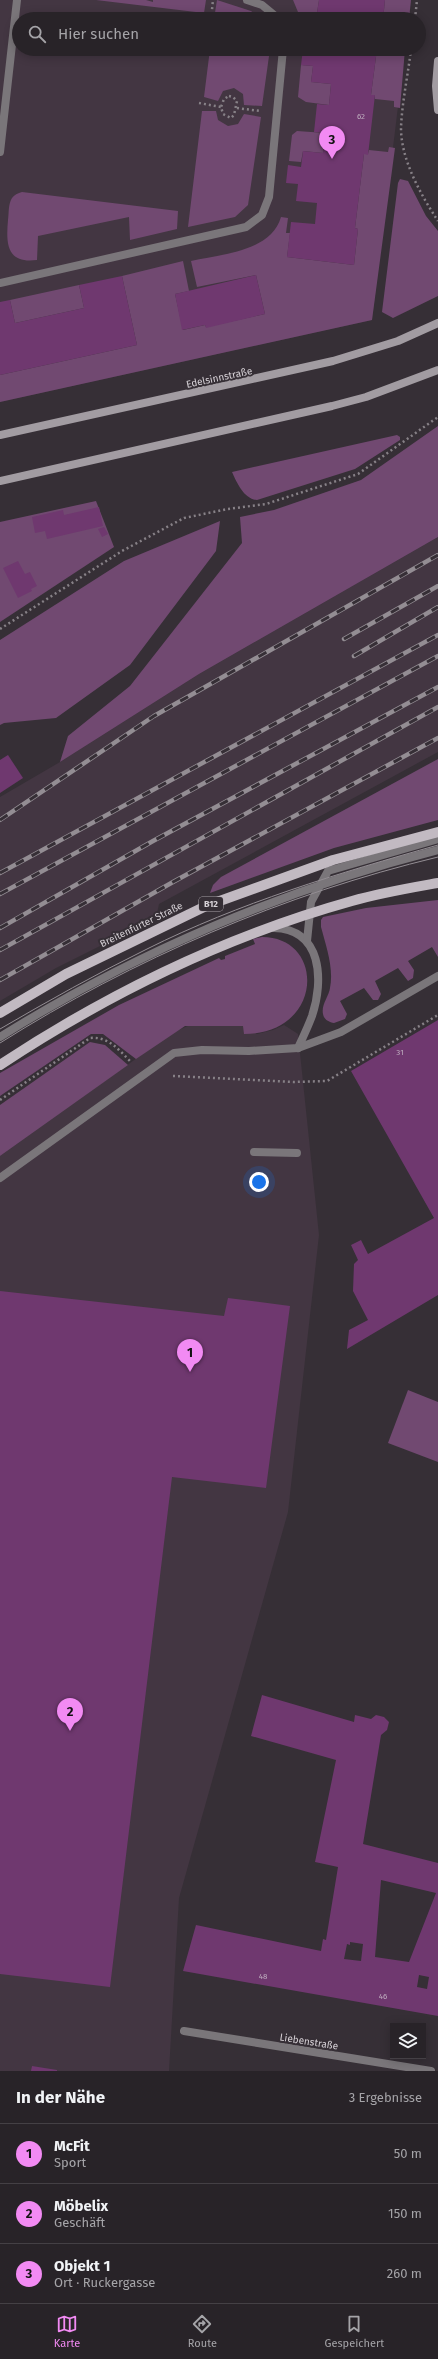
<!DOCTYPE html>
<html lang="de">
<head>
<meta charset="utf-8">
<style>
	:root { --surface:#282328; --page:#342f34; --text:#f1f3f6; --muted:#a5a4a8; --line:#444045; --accent:#f28af3 }
	body { margin:0; font-family:"Fira Sans",sans-serif; background:var(--page); color:var(--text) }
	.controls { position:absolute; right:12px; bottom:12px; display:grid; overflow:hidden; border-radius:0px; box-shadow:0 2px 10px #0003 }
	.controls button { width:36px; height:36px; display:grid; place-items:center; padding:0; border:0; border-bottom:1px solid var(--line); background:var(--surface); color:var(--text); font:20px sans-serif }
	.you { position:absolute; left:259px; top:1182px; width:14px; height:14px; margin:-10px; border:3px solid #fff; border-radius:50%; background:#1a73e8; box-shadow:0 0 0 6px #1a73e833 }
	.badge { display:grid; place-items:center; width:26px; height:26px; border-radius:50%; background:var(--accent); color:#111; font-size:13px; font-weight:700 }
	.pin { position:absolute; translate:-50% -33px; filter:drop-shadow(0 1px 2px #0008) }
	.pin::after { content:''; position:absolute; top:21px; width:14px; height:12px; background:inherit; clip-path:polygon(0 0,100% 0,50% 100%) }
	.list { margin:0; padding:0; list-style:none }
	h2 { display:flex; justify-content:space-between; align-items:center; height:52px; margin:0; padding:0 16px; font-size:17px }
	h2 small { font-size:13px; font-weight:400; color:var(--muted) }
	.list li { display:grid; grid-template-columns:26px 1fr auto; gap:12px; align-items:center; box-sizing:border-box; height:60px; padding:0 16px; border-top:1px solid var(--line) }
	.list b { display:block; font-size:15px; white-space:nowrap }
	.list p { margin:0; font-size:13px; white-space:nowrap; color:var(--muted) }
	.list em { font-size:13px; font-style:normal; color:var(--muted) }
	.icon { flex:none; width:22px; height:22px; fill:none; stroke:currentColor; stroke-width:2; stroke-linecap:round; stroke-linejoin:round }
	.map { position:relative; flex:none; width:438px; height:2071px; overflow:hidden }
	.search { position:absolute; background:var(--surface); box-shadow:0 2px 10px #0003; left:12px; right:12px; top:12px; height:44px; display:flex; align-items:center; gap:10px; box-sizing:border-box; padding:0 14px; border-radius:22px; color:var(--muted); font-size:15px }
	.sheet { height:232px; background:var(--surface) }
	nav { display:flex; justify-content:space-around; align-items:center; box-sizing:border-box; height:56px; border-top:1px solid var(--line); background:var(--surface); font-size:11px; color:var(--muted) }
	nav a { display:grid; justify-items:center; gap:2px }
	nav .on { color:var(--accent) }
	.map>svg:first-child { display:block }
	.built { fill:#433642 }
	.green { fill:#714971 }
	.building { fill:#6f386f; fill-rule:evenodd }
	.lines { fill:none; stroke-linecap:round; stroke-linejoin:round }
	.path { stroke:#878187; stroke-width:2.5; stroke-dasharray:2 3; stroke-linecap:butt }
	.service { stroke:#7a767a; stroke-width:8 }
	.minor { stroke:#7a767a; stroke-width:8 }
	.secondary { stroke:#a29ca2; stroke-width:8 }
	.primary { stroke:#c2bac2; stroke-width:10 }
	.tram { stroke:#938d93; stroke-width:1 }
	.rail-casing { stroke:#938d93; stroke-width:4.5 }
	.rail { stroke:#362f36; stroke-width:3; stroke-dasharray:9; stroke-linecap:butt }
	.labels { text-anchor:middle; stroke-width:4; stroke-linejoin:round; paint-order:stroke }
	.number-label { font-size:8px; fill:#beacbe }
	.shield { fill:#362f36; stroke:#a7a2a7; stroke-width:1 }
	.shield-label { font-size:9px; font-weight:bold; fill:#d8d3d8 }
	.street-label { font-size:10px; fill:#d8d3d8; stroke:#362f36 }
</style>
</head>
<body>
<div class="map">
<svg width="438" height="2071" viewBox="0 0 438 2071">
	<rect width="100%" height="100%" fill="#362f36"/>
	<g class="built">
		<polygon points="0,0 411,0 408,19 19,19 19,49 405,49 372,320 0,402"/>
		<polygon points="438,537 438,752 159,904 156,918 56,968 0,1001 0,797 60,762 199,674"/>
		<polygon points="190,1025 244,1026 257,1034 273,1030 284,1025 298,1034 319,1235 288,1512 179,1898 169,2071 0,2071 0,1156 172,1033"/>
	</g>
	<g class="green">
		<polygon points="96,0 146,0 153,2 153,0 206,0 204,13"/>
		<polygon points="217,0 251,11 261,19 214,19"/>
		<polygon points="293,0 319,0 317,13 298,12"/>
		<polygon points="385,0 411,0 409,19 383,19"/>
		<polygon points="210,49 270,49 262,106 244,105 243,94 234,88 223,91 218,101 204,97"/>
		<polygon points="377,49 405,49 400,108 394,107 394,101 375,99 375,95 371,95"/>
		<polygon points="301,65 313,66 311,82 331,84 329,105 306,102 298,97"/>
		<polygon points="202,111 216,111 218,120 228,126 238,124 244,114 261,117 248,205 235,217 188,227"/>
		<polygon points="297,131 325,133 323,153 303,151 301,162 289,161 292,135"/>
		<path d="M389 147 395 148 372 320 0 402V375L137 345 122 276 183 261 189 291 175 294 183 330 205 325 206 327 265 314 256 275 197 287 191 261C221 254 271 252 281 217L288 218 286 233H290L287 257 354 265 358 229 355 228 364 154H368L369 150 388 152Z"/>
		<polygon points="400,179 408,181 426,216 438,231 438,296 393,318 382,312 398,183"/>
		<path d="M22 192 178 211 177 229 130 240 129 217 38 236 37 260C6 264 6 243 8 220 9 214 8 204 12 198 14 195 18 193 22 192Z"/>
		<polygon points="79,285 84,308 15,323 10,300"/>
		<polygon points="438,426 438,537 199,674 60,762 68,736 130,686 242,543 240,517 274,510 361,480"/>
		<path d="M397 435 400 437V440L355 469 257 500C244 499 237 483 232 472Z"/>
		<polygon points="96,501 114,547 0,622 0,522"/>
		<polygon points="220,521 216,551 130,665 56,718 4,723 0,725 0,640 124,561"/>
		<polygon points="438,759 438,820 334,848 210,893 213,885 221,877"/>
		<path d="M438 900V957L432 947 408 961 414 970 413 978 408 981 398 968 375 981 381 994 378 1000H373L364 988 340 1001 347 1014 345 1019 334 1023C329 1022 324 1020 323 1014 321 1005 329 996 330 988 334 968 326 946 321 927V920L323 917 366 908Z"/>
		<path d="M262 937C326 937 324 1034 244 1034L243 1026H185L136 1059 103 1034H91L0 1096V1073L119 1005 219 958 221 960 225 959V956L255 944 253 939Z"/>
		<polygon points="90,1042 105,1045 128,1065 0,1156 0,1105"/>
		<polygon points="408,1390 438,1402 438,1462 388,1443"/>
	</g>
	<g class="building">
		<polygon points="319,0 385,0 383,19 338,19 338,15 317,13"/>
		<polygon points="303,49 377,49 371,95 375,95 368,155 364,154 355,228 358,229 354,265 287,257 291,222 315,224 317,203 296,201 298,184 286,183 288,165 301,167 303,151 323,153 325,133 314,132 317,104 329,105 331,84 311,82 313,66 301,65"/>
		<polygon points="256,275 265,314 206,328 205,325 182,330 175,294"/>
		<polygon points="122,276 137,345 0,375 0,302 10,300 15,323 84,308 79,285"/>
		<polygon points="99,507 103,526 47,539 45,531 35,533 32,517 63,510 64,515"/>
		<polygon points="104,527 108,534 102,537 98,529"/>
		<polygon points="18,561 25,574 30,572 37,586 31,589 32,591 18,598 3,568"/>
		<polygon points="8,755 23,778 0,793 0,760"/>
		<polygon points="438,1020 438,1295 347,1349 349,1330 368,1320 353,1291 354,1264 358,1260 351,1245 361,1240 368,1254 434,1218 351,1071"/>
		<polygon points="0,1291 224,1316 228,1298 290,1306 266,1488 172,1477 110,1987 0,1974"/>
		<path d="M262 1695 354 1722 355 1715 371 1719 376 1715 384 1717 389 1722 387 1730 381 1735 363 1844 438 1863V2016L183 1971 196 1925 321 1951 323 1939 326 1940 338 1867 315 1862 336 1760 251 1736ZM381 1880 436 1893 409 1962 375 1957ZM350 1942 363 1944 361 1961 344 1959 347 1944 350 1945ZM419 1975 429 1977 427 1989 417 1987Z"/>
		<polygon points="32,2066 57,2070 57,2071 31,2071"/>
	</g>
	<g class="lines">
		<g class="path">
			<polyline points="211,19 213,0"/>
			<polyline points="415,19 417,0"/>
			<path d="M411 49C408 75 402 102 401 128 401 160 421 195 438 221"/>
			<polygon points="229,96 233,97 237,101 234,115 231,118 223,114 221,107 224,99"/>
			<polyline points="199,103 221,107"/>
			<polyline points="237,108 260,111"/>
			<polyline points="0,629 122,551 184,518 228,509 266,504 358,474 438,417"/>
			<polyline points="173,1076 293,1082 327,1081 438,1015"/>
			<path d="M0 1100 90 1038C108 1036 119 1050 131 1062"/>
		</g>
		<g class="service">
			<polyline points="247,0 262,5 279,19"/>
			<polyline points="0,152 17,0"/>
			<polyline points="0,283 246,227 262,215 269,197 283,49"/>
			<path d="M0 1037C134 953 285 889 438 850"/>
			<polyline points="254,1152 297,1153"/>
		</g>
		<g class="minor">
			<path d="M274 928C322 929 324 980 312 1016 308 1027 303 1037 298 1048"/>
			<polyline points="307,941 311,902 328,871 438,839"/>
			<polyline points="0,1178 174,1053 202,1050 249,1051 298,1048 341,1032 438,976"/>
			<polyline points="184,2031 431,2071"/>
		</g>
		<g class="secondary">
			<polyline points="438,61 436,86 438,110"/>
			<polyline points="0,435 333,361 398,341 438,323"/>
			<polyline points="0,481 332,406 366,397 438,370"/>
		</g>
		<g class="primary">
			<polyline points="0,1013 66,974 206,906 333,860 438,832"/>
			<path d="M0 1065C109 993 226 936 352 901 380 893 410 888 438 883"/>
		</g>
		<g class="tram">
			<path d="M0 1029C48 1001 96 974 147 949 239 903 339 873 438 845"/>
			<path d="M0 1043C133 959 284 894 438 857"/>
		</g>
		<g class="rail-casing">
			<g id="rail">
				<polyline points="344,639 438,586"/>
				<polyline points="354,656 438,607"/>
				<polyline points="0,820 154,716 438,555"/>
				<polyline points="0,873 438,635"/>
				<polyline points="0,894 438,656"/>
				<polyline points="0,928 153,841 438,687"/>
				<polyline points="0,950 438,707"/>
				<polyline points="0,980 173,882 438,738"/>
			</g>
		</g>
		<use href="#rail" class="rail"/>
	</g>
	<g class="labels">
		<g class="number-label">
			<text x="361" y="119">62</text>
			<text x="400" y="1055">31</text>
			<text x="263" y="1979">48</text>
			<text x="383" y="1999">46</text>
		</g>
		<rect class="shield" x="199" y="897" width="24" height="14" rx="3"/>
		<g class="shield-label">
			<text x="211" y="907">B12</text>
		</g>
		<g class="street-label">
			<text transform="translate(219 377) rotate(-12)" y="4">Edelsinnstraße</text>
			<text transform="translate(141 924) rotate(-26)" y="4">Breitenfurter Straße</text>
			<text transform="translate(309 2041) rotate(9)" y="4">Liebenstraße</text>
		</g>
	</g>
</svg>
<div class="controls">
<button><svg class="icon" aria-label="layers" viewBox="0 0 24 24"><path d="M12 4l9 5-9 5-9-5zM3 14l9 5 9-5"/></svg></button>
</div>
<div class="you"></div>
<div class="pin badge" style="left:190px;top:1372px">1</div>
<div class="pin badge" style="left:70px;top:1731px">2</div>
<div class="pin badge" style="left:332px;top:159px">3</div>
<div class="search"><svg class="icon" aria-label="search" viewBox="0 0 24 24"><circle cx="10" cy="10" r="6"/><path d="M15 15l6 6"/></svg>Hier suchen</div>
</div>
<section class="sheet">
<h2>In der Nähe<small>3 Ergebnisse</small></h2>
<ul class="list">
<li><span class="badge">1</span><div><b>McFit</b><p>Sport</p></div><em>50 m</em></li>
<li><span class="badge">2</span><div><b>Möbelix</b><p>Geschäft</p></div><em>150 m</em></li>
<li><span class="badge">3</span><div><b>Objekt 1</b><p>Ort · Ruckergasse</p></div><em>260 m</em></li>
</ul>
</section>
<nav>
<a class="on"><svg class="icon" aria-label="map" viewBox="0 0 24 24"><path d="M3 6l6-2 6 2 6-2v14l-6 2-6-2-6 2zM9 4v14M15 6v14"/></svg>Karte</a>
<a><svg class="icon" aria-label="directions" viewBox="0 0 24 24"><path d="M12 3l9 9-9 9-9-9zM9 14v-3h6M13 9l2 2-2 2"/></svg>Route</a>
<a><svg class="icon" aria-label="saved" viewBox="0 0 24 24"><path d="M7 4h10v16l-5-4-5 4z"/></svg>Gespeichert</a>
</nav>
</body>
</html>
